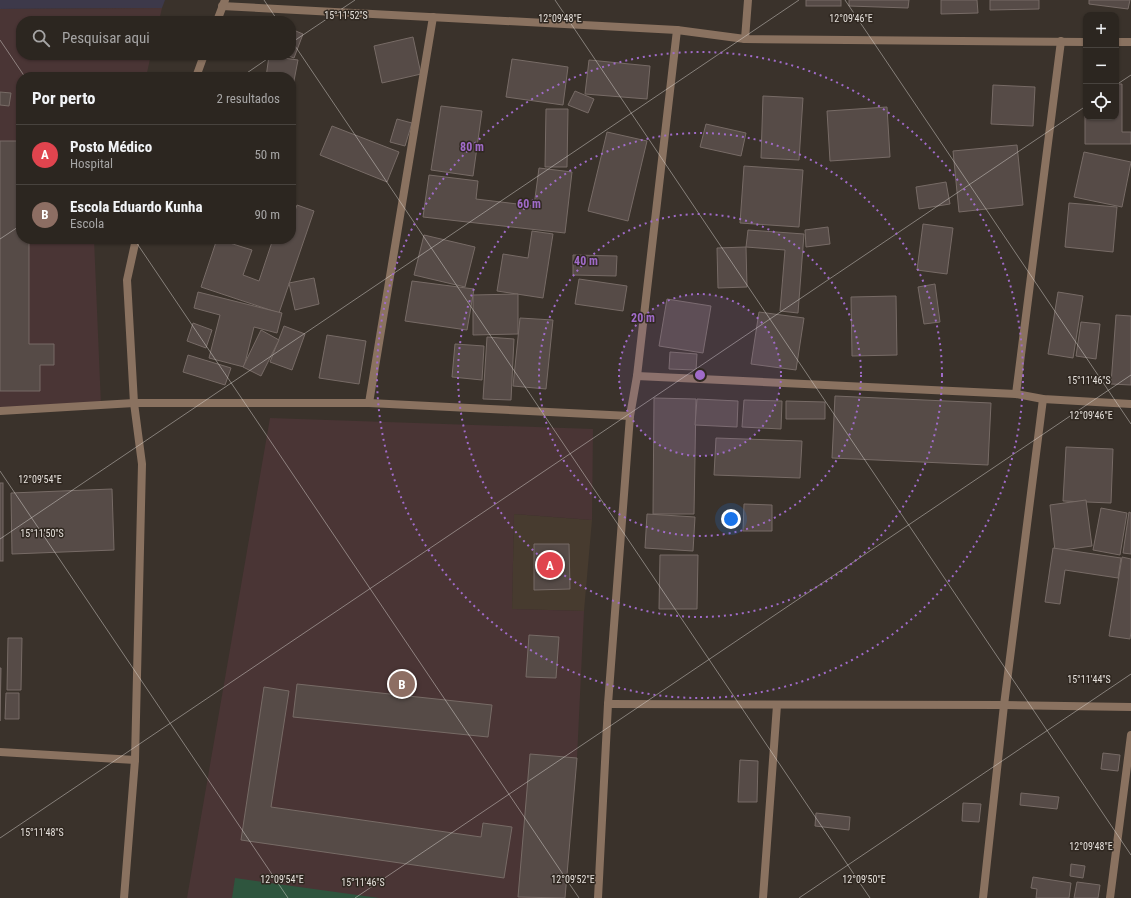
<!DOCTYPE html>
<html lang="pt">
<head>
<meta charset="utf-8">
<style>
	:root { --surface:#2c2620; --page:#38322d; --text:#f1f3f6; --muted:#a6a5a5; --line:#48433e; --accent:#8bbbb9 }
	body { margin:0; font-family:"Roboto Condensed",sans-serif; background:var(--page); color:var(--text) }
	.controls { position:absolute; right:12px; top:12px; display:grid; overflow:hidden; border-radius:8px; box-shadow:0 1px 3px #0004 }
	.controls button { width:36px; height:36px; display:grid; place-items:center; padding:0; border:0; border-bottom:1px solid var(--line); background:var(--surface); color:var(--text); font:20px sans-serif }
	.you { position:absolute; left:731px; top:519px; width:14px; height:14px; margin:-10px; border:3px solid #fff; border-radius:50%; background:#1a73e8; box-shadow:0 0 0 6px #1a73e833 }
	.badge { display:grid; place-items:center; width:26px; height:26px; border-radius:50%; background:var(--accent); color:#fff; font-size:13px; font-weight:700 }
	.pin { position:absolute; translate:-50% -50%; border:2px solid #fff; box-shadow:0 1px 4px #0006 }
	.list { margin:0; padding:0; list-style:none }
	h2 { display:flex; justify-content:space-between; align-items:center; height:52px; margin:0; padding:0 16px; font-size:17px }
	h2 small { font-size:13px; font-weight:400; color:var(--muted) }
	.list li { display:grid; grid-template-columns:26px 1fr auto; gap:12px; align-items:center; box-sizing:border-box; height:60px; padding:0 16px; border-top:1px solid var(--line) }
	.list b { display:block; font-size:15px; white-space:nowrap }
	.list p { margin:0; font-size:13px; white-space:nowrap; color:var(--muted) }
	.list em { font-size:13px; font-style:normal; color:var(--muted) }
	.icon { flex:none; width:22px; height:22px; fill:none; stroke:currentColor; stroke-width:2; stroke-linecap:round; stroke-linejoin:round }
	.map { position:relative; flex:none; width:1131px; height:898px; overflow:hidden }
	.search { position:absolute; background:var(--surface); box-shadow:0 1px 3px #0004; left:16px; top:16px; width:280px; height:44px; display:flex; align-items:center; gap:10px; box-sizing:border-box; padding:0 14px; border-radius:16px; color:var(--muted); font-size:15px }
	.panel { position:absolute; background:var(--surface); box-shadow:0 1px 3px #0004; left:16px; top:72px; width:280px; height:172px; border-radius:16px }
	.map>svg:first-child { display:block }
	.commercial { fill:#3d394a }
	.built { fill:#473b2f }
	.education { fill:#4a3535 }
	.green { fill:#2e553e }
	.building { fill:#564b47; stroke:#776b66 }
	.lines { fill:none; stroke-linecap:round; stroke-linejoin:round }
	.lane { stroke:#8a7260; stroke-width:8 }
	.street { stroke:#8a7260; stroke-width:8 }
	.ticks { fill:none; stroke:#e5e0db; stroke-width:1; stroke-opacity:0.45 }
	.ring { fill:none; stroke:#a06bc9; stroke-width:2; stroke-dasharray:2 4 }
	.ticks-label { font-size:10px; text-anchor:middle; fill:#e5e0db; stroke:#302821; stroke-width:3; stroke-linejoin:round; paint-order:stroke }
	.centre { fill:#a06bc9; stroke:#302821; stroke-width:2 }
	.ring-label { font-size:12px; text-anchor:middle; font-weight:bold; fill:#a06bc9; stroke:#302821; stroke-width:3; stroke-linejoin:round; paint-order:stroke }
</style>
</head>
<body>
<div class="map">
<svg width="1131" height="898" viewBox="0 0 1131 898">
	<rect width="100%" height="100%" fill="#3a322b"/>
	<polygon class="commercial" points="0,0 165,0 162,8 0,9"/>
	<polygon class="built" points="514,514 592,520 584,611 512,609"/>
	<g class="education">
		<polygon points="162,8 159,21 21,21 21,55 151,55 146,77 21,77 21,239 94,239 101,405 0,411 0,9"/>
		<polygon points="270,418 593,429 592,520 514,514 512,609 584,611 577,758 565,898 187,898"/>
	</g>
	<polygon class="green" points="235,878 379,898 232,898"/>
	<g class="building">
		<rect x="806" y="0" width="35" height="6"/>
		<polygon points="849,0 909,0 908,8 849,6"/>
		<polygon points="941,0 977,0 978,13 941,14"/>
		<polygon points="990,0 1039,0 1039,9 990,10"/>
		<polygon points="1089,0 1130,0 1128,9 1089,4"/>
		<polygon points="291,29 303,34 294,58 286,55 291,55"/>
		<polygon points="413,37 421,74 382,83 374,46"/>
		<polygon points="269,56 298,60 292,91 291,91 291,77 266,77"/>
		<polygon points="512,59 568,67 563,105 506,97"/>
		<polygon points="589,60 650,66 647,99 585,94"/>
		<polygon points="1085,84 1086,84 1086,117 1116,117 1116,84 1122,84 1122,132 1131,132 1131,144 1085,144"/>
		<polygon points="993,85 1035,87 1033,126 991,124"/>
		<polygon points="575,91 594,99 588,113 568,105"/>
		<polygon points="0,92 11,93 9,106 0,105"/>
		<polygon points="763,96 803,98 799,160 761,158"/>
		<polygon points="441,106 482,111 473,176 431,170"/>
		<polygon points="887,107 890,157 830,161 827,111"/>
		<polygon points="546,109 568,109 567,167 545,167"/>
		<polygon points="397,119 412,123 405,146 390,142"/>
		<polygon points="706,124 746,133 741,156 700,147"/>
		<polygon points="332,126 399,152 387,182 320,155"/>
		<polygon points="607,132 647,141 628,221 588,211"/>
		<polygon points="0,141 21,141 21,239 29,239 29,344 54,344 54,365 40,365 40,391 0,391"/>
		<polygon points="1017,145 1023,205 959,212 953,151"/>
		<polygon points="1084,152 1131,162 1122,207 1074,197"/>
		<polygon points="744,166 803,170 799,227 740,223"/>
		<polygon points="539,168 572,172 565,233 423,217 429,175 478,181 476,199 534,206"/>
		<polygon points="946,182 950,204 919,209 916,187"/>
		<polygon points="1069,203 1117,207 1113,252 1065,247"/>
		<polygon points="297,205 314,211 279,313 201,287 217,239 252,250 243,275 259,281 273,239 291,239 291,222"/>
		<polygon points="923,224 953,228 947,274 917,270"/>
		<polygon points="828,227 830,244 806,247 805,230"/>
		<polygon points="748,230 804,234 798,313 780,311 785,250 746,247"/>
		<polygon points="532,231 553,234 543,298 497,291 503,254 528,258"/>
		<polygon points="424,235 475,247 465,287 414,275"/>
		<polygon points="746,247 747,287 718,288 717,248"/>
		<polygon points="573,255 617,256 616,276 573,275"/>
		<polygon points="314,278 319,304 295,310 289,283"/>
		<polygon points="579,279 627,286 623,311 575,304"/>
		<polygon points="412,281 474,289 467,330 405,321"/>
		<polygon points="935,284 940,322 924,324 918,287"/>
		<polygon points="198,292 282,313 277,333 254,327 244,367 209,358 220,315 194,308"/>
		<polygon points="1058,292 1083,296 1073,358 1048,354"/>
		<polygon points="518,294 518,334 473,335 473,295"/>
		<polygon points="896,296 897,355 852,356 851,297"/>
		<polygon points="667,299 711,306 703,353 659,346"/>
		<polygon points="759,312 804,318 796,370 751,364"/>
		<polygon points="1116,315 1131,316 1131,385 1111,384"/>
		<polygon points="520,318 553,320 546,389 513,386"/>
		<polygon points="1081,322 1100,324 1096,359 1076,356"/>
		<polygon points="193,323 212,330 206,348 187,341"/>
		<polygon points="284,326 305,334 292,370 270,362"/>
		<polygon points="261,330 279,340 261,376 243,367"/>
		<polygon points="327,335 366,341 359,384 319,378"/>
		<polygon points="487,337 514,339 511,400 483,399"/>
		<polygon points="455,344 484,346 482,380 452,377"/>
		<polygon points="670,352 697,354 696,370 669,369"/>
		<polygon points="188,355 231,368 225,385 183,372"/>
		<polygon points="835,396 991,403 988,465 832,458"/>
		<polygon points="654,398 696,399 694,514 653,514"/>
		<polygon points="697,399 738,401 737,427 695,425"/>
		<polygon points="744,400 782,401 781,429 742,427"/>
		<polygon points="786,401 825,402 825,419 786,419"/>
		<polygon points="716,438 802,441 800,478 714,475"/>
		<polygon points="1066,447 1113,449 1111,503 1063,501"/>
		<rect x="0" y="483" width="3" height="78"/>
		<polygon points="112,489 114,550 12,554 11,493"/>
		<polygon points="1086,500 1092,546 1055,551 1050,505"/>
		<polygon points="744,504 772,505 772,531 743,531"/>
		<polygon points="1101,508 1127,513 1120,555 1093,550"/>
		<polygon points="1129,512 1131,513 1131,554 1123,553"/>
		<polygon points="647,514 695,517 693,551 645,548"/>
		<polygon points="534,544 569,544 570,589 534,590"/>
		<polygon points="1053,548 1121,558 1118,578 1065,570 1060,604 1045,602"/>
		<polygon points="660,555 698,555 697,609 659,609"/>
		<polygon points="1122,557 1131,559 1131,632 1130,639 1109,636"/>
		<polygon points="529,635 559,637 556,678 526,677"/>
		<polygon points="8,638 22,638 21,690 7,690"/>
		<polygon points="0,668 1,668 0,721"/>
		<polygon points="297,684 492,705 488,737 293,717"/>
		<polygon points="264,687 289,691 271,807 481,837 483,823 512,827 504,878 241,840"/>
		<polygon points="6,693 19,693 19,719 5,719"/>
		<polygon points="1103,753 1120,755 1118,771 1101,769"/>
		<polygon points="530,754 577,758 565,898 518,897"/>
		<polygon points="740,760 758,761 757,802 738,802"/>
		<polygon points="1021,793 1059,797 1057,809 1020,805"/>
		<polygon points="963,803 981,804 979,822 962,821"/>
		<polygon points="816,813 850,817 849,830 815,826"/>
		<polygon points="1071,864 1085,866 1083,878 1070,876"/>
		<polygon points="1033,877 1071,883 1069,898 1036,898 1037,889 1031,888"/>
		<polygon points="1077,882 1100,885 1098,898 1074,898"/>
	</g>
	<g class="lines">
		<g class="lane">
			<polyline points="1016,394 1061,41"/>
			<polyline points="369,403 433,17"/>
			<polyline points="0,752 135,760"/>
			<polyline points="763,898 777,705"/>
			<polyline points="1110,898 1131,735"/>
		</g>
		<g class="street">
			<polyline points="222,6 677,30 745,39 1086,42"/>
			<polyline points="217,21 225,0"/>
			<polyline points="745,39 748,0"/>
			<polyline points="1116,42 1131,42"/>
			<polyline points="196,77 204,55"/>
			<polyline points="637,376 1016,394 1043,399 1131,404"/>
			<polyline points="0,411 134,403 369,403 630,416"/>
			<polyline points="608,704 1004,705 1131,707"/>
			<polyline points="124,898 135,760 142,464 134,403 127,280 136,239"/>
			<polyline points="598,898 608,704 630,416 637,376 677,30"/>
			<polyline points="983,898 1004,705 1043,399"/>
		</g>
	</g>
	<path class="ticks" d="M264 0 278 21M555 0 1131 855M845 0 1131 424M0 40 25 77M291 40 870 898M291 43 355 0M241 77 273 55M1116 85 1131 75M0 239 21 225M134 239 579 898M0 471 288 898M0 539 799 0M0 838 1086 106M355 898 1131 375M799 898 1131 674"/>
	<circle cx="700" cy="375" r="81" fill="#a06bc9" fill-opacity=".12"/>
	<g class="ring">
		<circle cx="700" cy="375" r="81"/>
		<circle cx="700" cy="375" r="161"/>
		<circle cx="700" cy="375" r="242"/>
		<circle cx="700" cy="375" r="323"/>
	</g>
	<g class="ticks-label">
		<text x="346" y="19">15°11'52"S</text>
		<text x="560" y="22">12°09'48"E</text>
		<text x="851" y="22">12°09'46"E</text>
		<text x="1089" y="384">15°11'46"S</text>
		<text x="1091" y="419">12°09'46"E</text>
		<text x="40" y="483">12°09'54"E</text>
		<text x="42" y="537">15°11'50"S</text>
		<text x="1089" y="683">15°11'44"S</text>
		<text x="42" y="836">15°11'48"S</text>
		<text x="1091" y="850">12°09'48"E</text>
		<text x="282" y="883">12°09'54"E</text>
		<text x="573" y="883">12°09'52"E</text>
		<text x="864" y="883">12°09'50"E</text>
		<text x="363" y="886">15°11'46"S</text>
	</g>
	<circle cx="700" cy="375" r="6" class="centre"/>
	<g class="ring-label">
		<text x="472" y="151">80 m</text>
		<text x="529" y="208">60 m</text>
		<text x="586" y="265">40 m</text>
		<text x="643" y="322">20 m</text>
	</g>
</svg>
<div class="controls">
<button>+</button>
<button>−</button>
<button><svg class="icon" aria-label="locate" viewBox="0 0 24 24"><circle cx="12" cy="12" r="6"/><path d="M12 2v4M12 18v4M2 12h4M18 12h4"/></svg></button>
</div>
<div class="you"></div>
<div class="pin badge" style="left:550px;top:565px;background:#e0444e">A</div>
<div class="pin badge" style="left:402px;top:684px;background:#8d6e63">B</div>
<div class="search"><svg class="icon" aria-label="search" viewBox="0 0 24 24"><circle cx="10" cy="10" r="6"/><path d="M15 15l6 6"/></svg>Pesquisar aqui</div>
<section class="panel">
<h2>Por perto<small>2 resultados</small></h2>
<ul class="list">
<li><span class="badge" style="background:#e0444e">A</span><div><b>Posto Médico</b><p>Hospital</p></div><em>50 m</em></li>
<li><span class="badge" style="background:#8d6e63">B</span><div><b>Escola Eduardo Kunha</b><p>Escola</p></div><em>90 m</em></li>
</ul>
</section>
</div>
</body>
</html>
